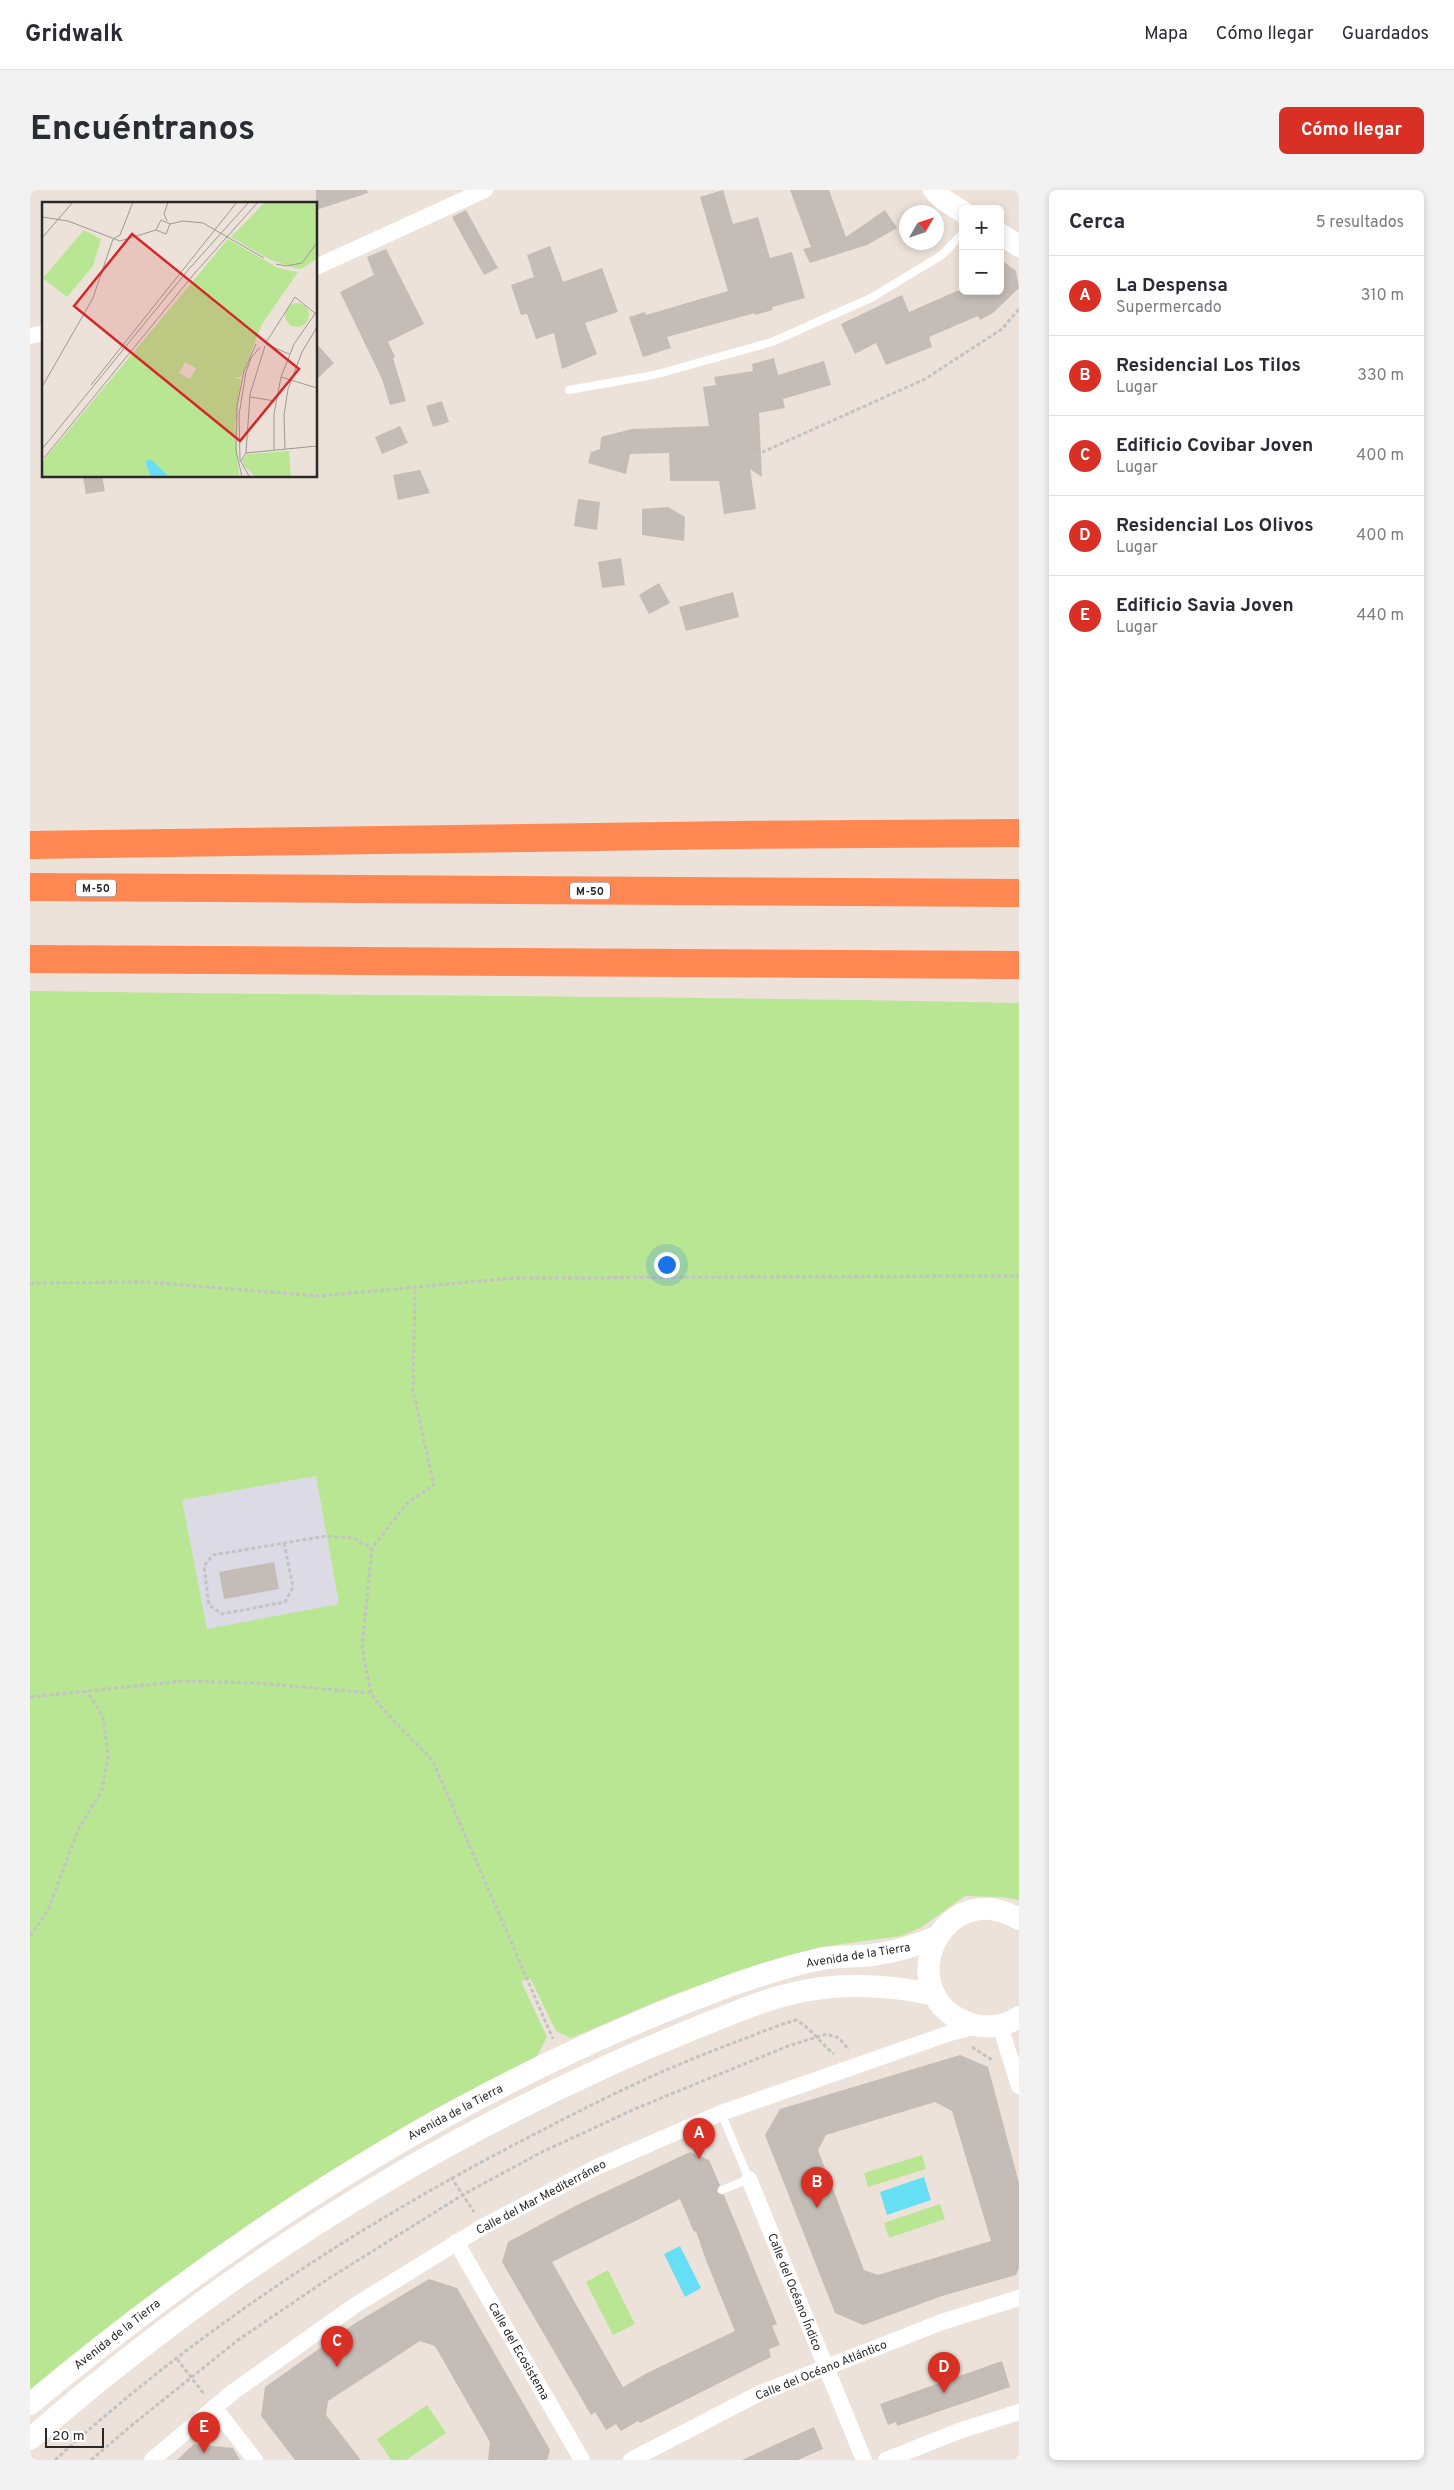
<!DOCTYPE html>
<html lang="es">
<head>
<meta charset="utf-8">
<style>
	:root { --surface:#fff; --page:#f2f2f3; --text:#2b2b33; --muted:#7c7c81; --line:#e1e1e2; --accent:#d93025 }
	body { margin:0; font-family:Overpass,sans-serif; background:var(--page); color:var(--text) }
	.controls { position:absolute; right:15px; top:15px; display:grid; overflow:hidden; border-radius:8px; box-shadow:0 2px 8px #0003 }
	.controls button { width:45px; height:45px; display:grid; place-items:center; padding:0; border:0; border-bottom:1px solid var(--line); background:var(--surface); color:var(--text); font:25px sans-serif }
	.compass { position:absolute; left:869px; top:15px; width:45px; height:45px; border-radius:50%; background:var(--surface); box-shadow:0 2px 8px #0003; rotate:51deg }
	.scale { position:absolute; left:15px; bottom:12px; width:59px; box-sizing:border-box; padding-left:5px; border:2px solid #292929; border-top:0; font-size:14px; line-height:18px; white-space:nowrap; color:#292929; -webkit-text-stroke:4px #fff; paint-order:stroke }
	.you { position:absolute; left:636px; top:1074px; width:18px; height:18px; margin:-12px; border:4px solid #fff; border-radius:50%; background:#1a73e8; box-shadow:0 0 0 8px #1a73e833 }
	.badge { display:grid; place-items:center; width:32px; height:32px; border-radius:50%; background:var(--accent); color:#fff; font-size:16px; font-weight:700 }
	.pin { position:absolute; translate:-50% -41px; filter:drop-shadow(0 1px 2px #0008) }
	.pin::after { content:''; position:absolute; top:26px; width:18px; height:15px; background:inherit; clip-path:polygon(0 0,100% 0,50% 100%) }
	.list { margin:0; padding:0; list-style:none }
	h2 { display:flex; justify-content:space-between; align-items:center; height:65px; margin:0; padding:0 20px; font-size:21px }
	h2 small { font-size:16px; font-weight:400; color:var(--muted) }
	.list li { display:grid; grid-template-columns:32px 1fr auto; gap:15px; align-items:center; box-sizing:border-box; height:80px; padding:0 20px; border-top:1px solid var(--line) }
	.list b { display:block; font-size:19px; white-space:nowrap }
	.list p { margin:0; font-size:16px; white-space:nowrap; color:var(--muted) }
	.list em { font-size:16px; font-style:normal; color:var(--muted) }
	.map { position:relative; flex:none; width:989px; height:2270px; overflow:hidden; border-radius:8px }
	header { display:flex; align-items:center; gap:30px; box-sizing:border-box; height:70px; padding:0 25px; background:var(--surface); border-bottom:1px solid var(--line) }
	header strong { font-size:24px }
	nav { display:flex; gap:28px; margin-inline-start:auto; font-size:18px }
	.intro { display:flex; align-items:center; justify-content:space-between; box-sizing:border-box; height:120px; padding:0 30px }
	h1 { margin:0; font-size:35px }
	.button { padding:12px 22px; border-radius:8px; background:var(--accent); color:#fff; font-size:18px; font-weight:700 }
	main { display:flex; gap:30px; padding:0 30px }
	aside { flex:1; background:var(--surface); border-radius:8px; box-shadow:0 2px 8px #0003 }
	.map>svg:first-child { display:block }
	.industrial { fill:#dcdae4 }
	.green { fill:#b9e692; fill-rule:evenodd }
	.water { fill:#66dff4 }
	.building { fill:#c4bcb6; fill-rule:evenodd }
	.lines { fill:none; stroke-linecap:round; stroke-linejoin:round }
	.path { stroke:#c3c3c3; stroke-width:3; stroke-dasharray:4 2.5; stroke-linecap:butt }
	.lane { stroke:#fff; stroke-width:8 }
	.street { stroke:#fff; stroke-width:16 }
	.secondary { stroke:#fff; stroke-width:22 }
	.highway { stroke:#ff8751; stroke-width:28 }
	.labels { text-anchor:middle; stroke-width:4; stroke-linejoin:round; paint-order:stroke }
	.shield { fill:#fff; stroke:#696969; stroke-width:1 }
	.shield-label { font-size:11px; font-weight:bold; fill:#292929 }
	.street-label { font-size:12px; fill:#292929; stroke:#fff }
	.inset-road { fill:none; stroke:#9e9893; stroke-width:1 }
	.view { fill:#d62828; fill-opacity:0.15; stroke:#d62828; stroke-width:2.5 }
	.inset-edge { fill:none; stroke:#292929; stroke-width:2.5 }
</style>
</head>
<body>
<header>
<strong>Gridwalk</strong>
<nav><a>Mapa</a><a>Cómo llegar</a><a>Guardados</a></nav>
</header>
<div class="intro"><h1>Encuéntranos</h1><a class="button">Cómo llegar</a></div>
<main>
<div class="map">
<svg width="989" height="2270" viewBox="0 0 989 2270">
	<rect width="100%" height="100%" fill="#ece2d9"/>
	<polygon class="industrial" points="286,1286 309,1415 177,1439 152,1310"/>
	<g class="green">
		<path d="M0 801C330 806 659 806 989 813V1710L973 1707 935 1706 890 1738 871 1746 790 1757 732 1773 637 1807 541 1848 526 1841 500 1788 491 1791 517 1847 507 1866C462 1891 414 1912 370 1939 240 2017 116 2103 0 2201ZM286 1286 309 1414 177 1439 152 1310Z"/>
		<polygon points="892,1965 896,1979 838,1997 834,1983"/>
		<polygon points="910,2014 915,2029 859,2048 854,2033"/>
		<polygon points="578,2080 605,2134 583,2145 556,2092"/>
		<polygon points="397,2215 416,2243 376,2270 361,2270 347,2249"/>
	</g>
	<g class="water">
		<polygon points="894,1987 901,2010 857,2025 850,2002"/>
		<polygon points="650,2056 671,2098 655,2107 634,2064"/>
	</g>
	<g class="building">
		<polygon points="286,0 337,0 338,3 286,20"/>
		<polygon points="693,0 703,34 728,27 740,68 762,62 775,108 742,117 743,120 725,125 725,123 637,147 641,158 613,167 599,127 615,122 616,125 698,101 670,7"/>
		<polygon points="760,0 799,0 816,47 855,20 867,38 837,55 780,73 773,59 781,57"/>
		<polygon points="436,20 468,78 454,85 422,27"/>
		<polygon points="520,56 533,92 572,78 588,122 555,133 567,164 532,179 524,143 506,149 497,124 491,125 481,95 504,87 497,65"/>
		<polygon points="356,59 394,134 358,152 365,167 363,168 376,211 360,215 352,189 310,102 344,85 337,67"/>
		<polygon points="970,69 986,81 989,98 963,123 950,130 948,126 899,147 902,157 856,175 846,153 825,164 811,134 872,105 879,122 927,101 970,101"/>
		<polygon points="286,153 304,173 286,190"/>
		<polygon points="744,168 748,185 794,171 801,195 753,209 755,218 729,223 732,287 720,279 726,319 694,324 689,291 640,291 639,263 600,264 596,284 558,273 561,262 570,259 571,247 602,239 679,236 673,197 686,195 684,187 723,181 722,174"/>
		<polygon points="412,211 419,232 403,237 396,216"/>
		<polygon points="370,236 378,253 352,264 345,247"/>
		<polygon points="390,280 400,303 368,310 363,285"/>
		<polygon points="53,286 72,286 75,301 56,304"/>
		<polygon points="548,309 570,312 567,340 544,336"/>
		<polygon points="638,317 655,327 654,351 612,345 612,319"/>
		<polygon points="591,368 595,395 572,398 568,372"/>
		<polygon points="629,393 640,413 619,424 609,405"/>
		<polygon points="703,402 709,427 656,441 649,417"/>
		<polygon points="244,1372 249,1399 194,1409 189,1382"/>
		<path d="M930 1865 958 1877 989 1993V2078L986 2085 912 2106 833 2135 805 2123 735 1945 750 1919ZM905 1912 922 1921 961 2051 848 2085 834 2080 788 1960 796 1945Z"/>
		<path d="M660 1962 679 1970 690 1995 687 2002 694 2005 747 2134 742 2136 750 2155 739 2159 741 2167 610 2233 608 2231 591 2241 586 2234 576 2240 565 2222 561 2225 472 2072 478 2052 547 2015ZM650 2009 664 2042 666 2041 677 2073 705 2141 617 2183 593 2197 522 2072Z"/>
		<polygon points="399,2089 427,2098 520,2260 517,2270 458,2270 460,2252 405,2156 390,2151 298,2211 296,2225 331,2270 265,2270 231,2226 235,2197 327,2132"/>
		<polygon points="972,2171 980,2197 867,2236 866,2232 858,2235 850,2214"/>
		<polygon points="784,2237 793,2259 768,2270 712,2270"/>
		<polygon points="164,2254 203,2258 210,2270 147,2270"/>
	</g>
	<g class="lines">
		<g class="path">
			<polyline points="726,265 895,189 972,139 989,119"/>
			<polyline points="0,1093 114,1092 290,1106 483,1088 989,1086"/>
			<polyline points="254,1353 263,1397 255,1412 192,1424 179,1415 174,1376 183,1365 296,1346 323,1348 342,1358"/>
			<polyline points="341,1503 332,1457 342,1358 377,1313 404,1295 383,1201 385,1097"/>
			<path d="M0 1507 154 1491 227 1493 341 1503C358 1528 382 1548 403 1571L523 1849"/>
			<polyline points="0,1746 18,1720 48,1640 72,1600 78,1567 73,1527 57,1501"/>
			<polyline points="942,1857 962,1870"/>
			<polyline points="421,1987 444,2022"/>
			<polyline points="147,2169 174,2204"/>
			<path d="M25 2270C167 2140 330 2034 501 1946 547 1922 594 1898 643 1877 678 1862 714 1849 750 1835L766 1830C781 1838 791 1854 804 1864"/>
			<polyline points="61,2270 102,2235 208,2150 298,2089 434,2004 512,1962 607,1918 758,1856 797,1844 809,1848 819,1860"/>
		</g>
		<g class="lane">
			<polyline points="539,200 624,185 742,152 841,108 912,65 933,43"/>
			<polyline points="691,1923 719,1989 692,2000"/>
		</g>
		<g class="street">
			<polyline points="286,77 455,0"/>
			<polyline points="0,146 14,143"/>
			<polyline points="970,1835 989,1896"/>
			<polyline points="719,1989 834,2270"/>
			<polyline points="426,2052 552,2270"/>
			<polyline points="184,2217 225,2270"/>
			<polyline points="122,2270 203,2202 324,2116 452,2037 569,1976 691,1923 920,1843 948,1836"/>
			<polyline points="601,2270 730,2203 912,2132 989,2108"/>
			<polyline points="856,2270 929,2241 989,2222"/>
		</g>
		<g class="secondary">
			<polyline points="904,0 914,10 933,22"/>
			<polyline points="970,44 989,56"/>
			<path d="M989 1729C911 1683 857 1807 941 1834 957 1839 976 1836 989 1827"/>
			<path d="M0 2214C207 2041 437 1894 691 1799 724 1787 757 1776 791 1769 807 1766 825 1767 842 1765 866 1762 885 1756 907 1747"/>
			<path d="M0 2249C173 2099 364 1973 573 1878 609 1861 646 1846 683 1831 706 1822 731 1811 756 1805 803 1792 857 1794 905 1805"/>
		</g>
		<g class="highway">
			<polyline points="0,655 704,645 989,643"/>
			<polyline points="0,697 989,703"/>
			<polyline points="0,769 989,775"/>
		</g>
	</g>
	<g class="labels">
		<g class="shield">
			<rect x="46" y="689.5" width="40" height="17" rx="4"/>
			<rect x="540" y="692.5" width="40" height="17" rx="4"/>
		</g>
		<g class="shield-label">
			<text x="66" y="702">M-50</text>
			<text x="560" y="705">M-50</text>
		</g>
		<g class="street-label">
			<text transform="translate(828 1765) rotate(-9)" y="4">Avenida de la Tierra</text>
			<text transform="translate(425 1922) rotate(-28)" y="4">Avenida de la Tierra</text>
			<text transform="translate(511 2007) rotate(-28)" y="4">Calle del Mar Mediterráneo</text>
			<text transform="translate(765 2102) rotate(68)" y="4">Calle del Océano Índico</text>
			<text transform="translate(87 2144) rotate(-38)" y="4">Avenida de la Tierra</text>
			<text transform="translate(489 2161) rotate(60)" y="4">Calle del Ecosistema</text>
			<text transform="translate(791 2180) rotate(-22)" y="4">Calle del Océano Atlántico</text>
		</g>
	</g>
	<g transform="translate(12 12)">
		<rect width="275" height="275" fill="#ece2d9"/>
		<path d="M223 0H275V57L259 67 252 66 227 57 189 35ZM42 28 59 37 51 64 25 95 1 76ZM186 37 236 66 256 70 220 122 199 175H192L199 178 193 222 197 275H127L107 257 103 260 109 275H0V260ZM143 160 154 166 148 177 137 171ZM243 113a12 12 0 1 1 24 0a12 12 0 1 1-24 0ZM247 249 249 275H214L201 263V257L206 252Z" fill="#b9e692" fill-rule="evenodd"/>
		<path d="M107 257 112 260 127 275H109L103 260Z" fill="#66dff4"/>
		<path class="inset-road" d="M0 15 26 19 78 39 114 28 119 18 128 22M125 19 122 12 126 0M128 22 141 19 161 21 222 56M114 28 124 32 128 22M0 36 31 0M234 62 244 64 260 61 275 41M225 139 253 95 275 113M224 142 247 152M239 175 275 186M49 183 195 0M0 185 51 96 71 37 78 33 91 0M208 195 233 199M0 247 147 67 207 0M243 247 242 213 246 187 260 150 275 125M232 248V212L239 175 252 142 275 109M204 251 208 192 223 144M2 256 152 72 216 0M199 259 204 251 275 244M207 274 198 258 197 213 204 170 209 156 218 145M200 275 194 248 195 204 202 169 214 142"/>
		<path class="view" d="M90 32 257 167 198 239 32 104Z"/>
		<rect width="275" height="275" class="inset-edge"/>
	</g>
</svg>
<div class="controls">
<button>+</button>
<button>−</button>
</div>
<svg class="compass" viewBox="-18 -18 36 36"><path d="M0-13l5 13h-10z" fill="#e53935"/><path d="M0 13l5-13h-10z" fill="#7c7c81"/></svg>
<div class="scale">20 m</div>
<div class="you"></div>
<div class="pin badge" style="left:669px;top:1969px">A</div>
<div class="pin badge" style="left:787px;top:2018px">B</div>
<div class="pin badge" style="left:307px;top:2177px">C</div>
<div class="pin badge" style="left:914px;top:2203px">D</div>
<div class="pin badge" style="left:174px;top:2263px">E</div>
</div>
<aside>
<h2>Cerca<small>5 resultados</small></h2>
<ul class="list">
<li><span class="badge">A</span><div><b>La Despensa</b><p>Supermercado</p></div><em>310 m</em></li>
<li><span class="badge">B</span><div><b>Residencial Los Tilos</b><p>Lugar</p></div><em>330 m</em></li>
<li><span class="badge">C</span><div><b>Edificio Covibar Joven</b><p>Lugar</p></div><em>400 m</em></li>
<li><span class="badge">D</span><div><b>Residencial Los Olivos</b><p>Lugar</p></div><em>400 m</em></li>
<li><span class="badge">E</span><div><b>Edificio Savia Joven</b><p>Lugar</p></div><em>440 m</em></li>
</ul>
</aside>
</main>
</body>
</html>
